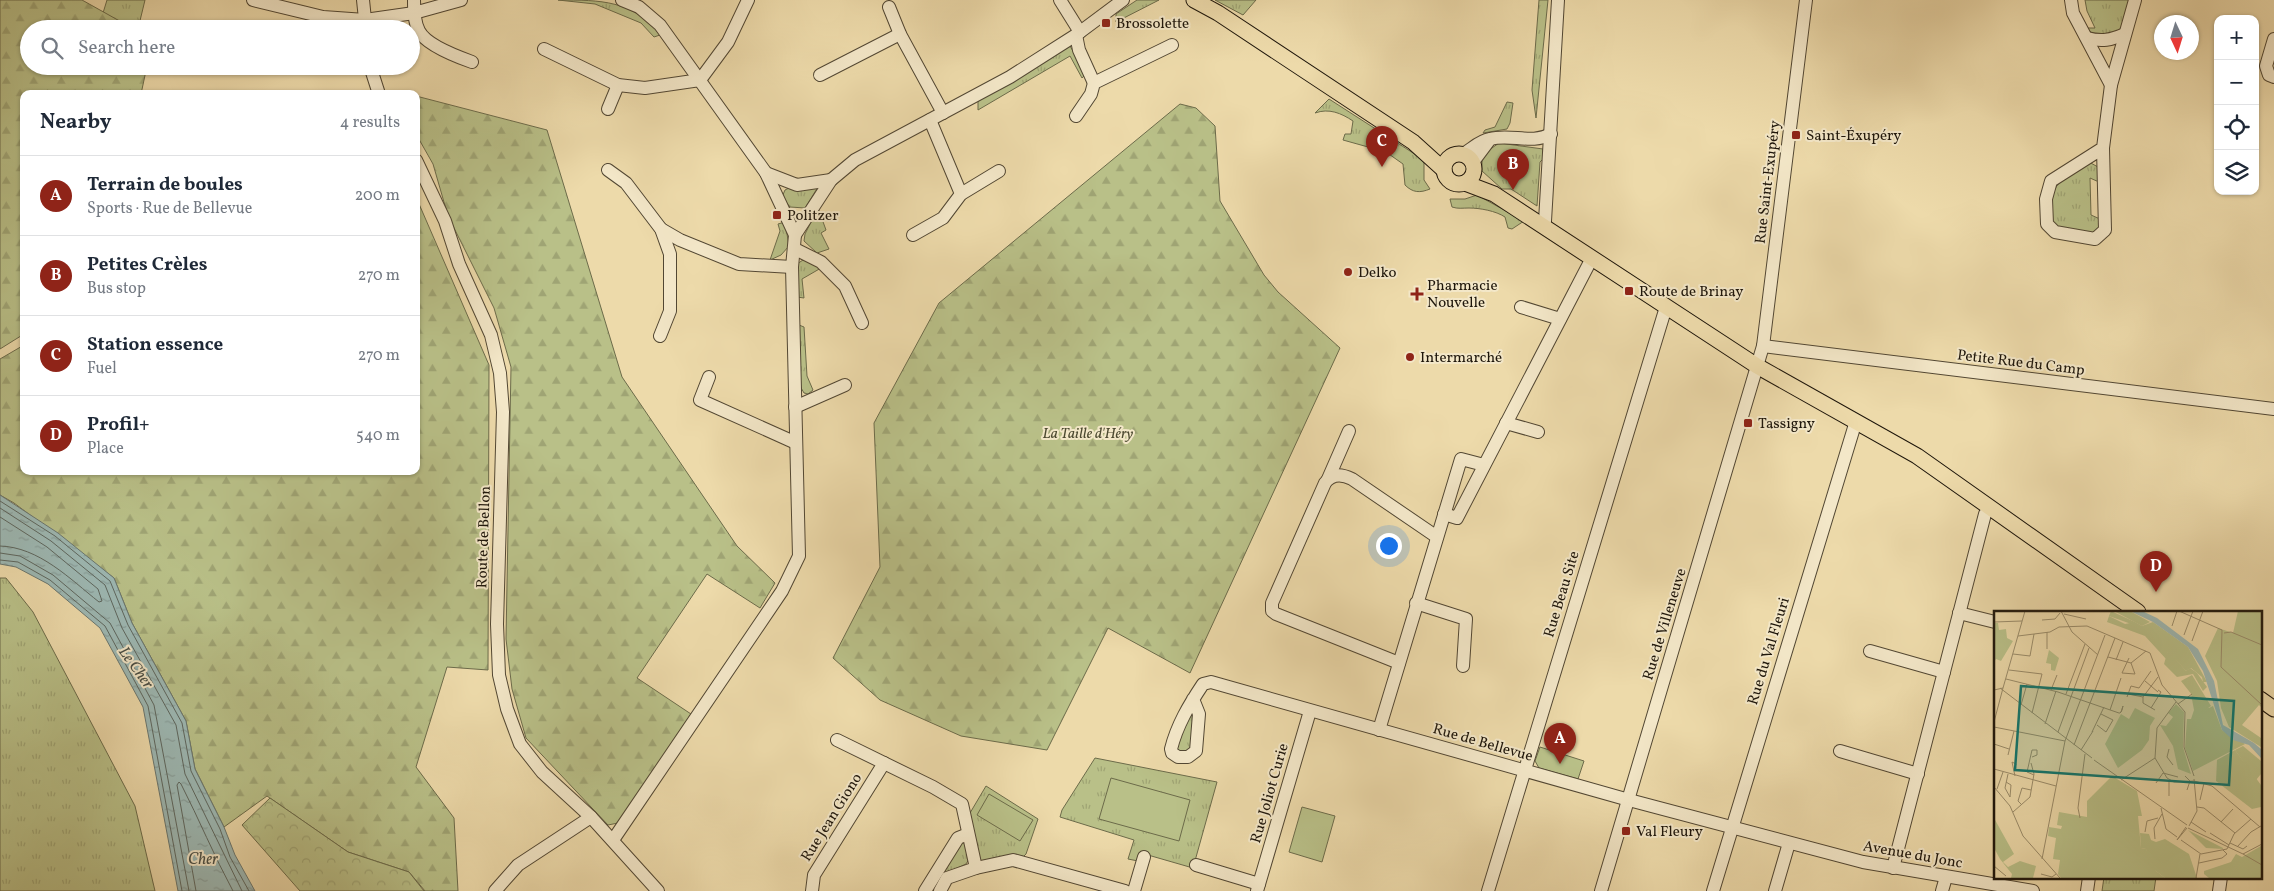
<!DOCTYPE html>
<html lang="en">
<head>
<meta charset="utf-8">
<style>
	:root { --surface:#fff; --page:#f2f2f3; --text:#1f2937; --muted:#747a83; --line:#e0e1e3; --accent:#8f2418 }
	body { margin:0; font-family:Vollkorn,serif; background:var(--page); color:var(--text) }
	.controls { position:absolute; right:15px; top:15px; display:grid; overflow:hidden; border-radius:10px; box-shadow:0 1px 4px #0004 }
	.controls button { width:45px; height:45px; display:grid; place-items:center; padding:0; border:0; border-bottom:1px solid var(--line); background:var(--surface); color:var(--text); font:25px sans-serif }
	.compass { position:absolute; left:2154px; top:15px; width:45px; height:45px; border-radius:50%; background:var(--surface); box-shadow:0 1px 4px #0004; rotate:176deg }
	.you { position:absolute; left:1388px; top:545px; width:18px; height:18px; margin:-12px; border:4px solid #fff; border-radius:50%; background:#1a73e8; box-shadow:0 0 0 8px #1a73e833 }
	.badge { display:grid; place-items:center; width:32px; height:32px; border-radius:50%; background:var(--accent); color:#fff; font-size:16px; font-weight:700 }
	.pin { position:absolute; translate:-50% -41px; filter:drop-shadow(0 1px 2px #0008) }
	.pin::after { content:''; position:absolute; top:26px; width:18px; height:15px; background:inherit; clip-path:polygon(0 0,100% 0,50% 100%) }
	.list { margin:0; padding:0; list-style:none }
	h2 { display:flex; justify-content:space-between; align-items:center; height:65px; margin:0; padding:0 20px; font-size:21px }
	h2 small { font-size:16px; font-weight:400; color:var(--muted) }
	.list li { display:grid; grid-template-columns:32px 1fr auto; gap:15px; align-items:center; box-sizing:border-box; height:80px; padding:0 20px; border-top:1px solid var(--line) }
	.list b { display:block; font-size:19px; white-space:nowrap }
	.list p { margin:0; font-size:16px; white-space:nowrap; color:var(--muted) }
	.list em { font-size:16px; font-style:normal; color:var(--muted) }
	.icon { flex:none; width:28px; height:28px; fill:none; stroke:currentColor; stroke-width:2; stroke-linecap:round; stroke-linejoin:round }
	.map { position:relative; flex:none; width:2274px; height:891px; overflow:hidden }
	.search { position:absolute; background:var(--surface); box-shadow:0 1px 4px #0004; left:20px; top:20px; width:400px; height:55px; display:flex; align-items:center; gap:12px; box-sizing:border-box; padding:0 18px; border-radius:28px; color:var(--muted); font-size:19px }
	.panel { position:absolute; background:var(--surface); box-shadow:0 1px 4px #0004; left:20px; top:90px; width:400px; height:385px; border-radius:10px }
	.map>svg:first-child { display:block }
	.grass { fill:url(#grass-tufts); stroke:#6c6b4a }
	.forest { fill:url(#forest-firs); stroke:#6c6b4a }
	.park { fill:url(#park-crowns); stroke:#6c6b4a }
	.pitch { fill:#b9c088; stroke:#6c6b4a }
	.water { fill:url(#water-ripples); stroke:#6a7770 }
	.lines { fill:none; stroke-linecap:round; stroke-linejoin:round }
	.shore { stroke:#5e675f; stroke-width:1 }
	.minor-casing { stroke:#524733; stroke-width:14 }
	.major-casing { stroke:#1e160b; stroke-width:17 }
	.minor { stroke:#f3e7c8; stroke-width:12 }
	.major { stroke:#eddaaa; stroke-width:15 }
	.poi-dot { fill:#8f2418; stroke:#f3e7c8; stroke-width:2 }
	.labels { text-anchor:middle; stroke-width:4; stroke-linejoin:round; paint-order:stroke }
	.poi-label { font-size:15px; fill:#1e160b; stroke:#f3e7c8; text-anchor:start }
	.street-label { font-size:15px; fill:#1e160b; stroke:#f3e7c8 }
	.park-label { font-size:15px; font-style:italic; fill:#4c4930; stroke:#f3e7c8 }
	.water-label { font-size:16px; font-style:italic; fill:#4a4f46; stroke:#f3e7c8 }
	.inset-road { fill:none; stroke:#9a8c6a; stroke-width:1 }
	.view { fill:#0f766e; fill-opacity:0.15; stroke:#0f766e; stroke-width:2.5 }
	.inset-edge { fill:none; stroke:#1e160b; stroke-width:2.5 }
</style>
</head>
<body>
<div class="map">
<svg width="2274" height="891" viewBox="0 0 2274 891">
	<defs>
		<pattern id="grass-tufts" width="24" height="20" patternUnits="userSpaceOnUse" patternTransform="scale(1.25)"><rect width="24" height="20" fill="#b9c088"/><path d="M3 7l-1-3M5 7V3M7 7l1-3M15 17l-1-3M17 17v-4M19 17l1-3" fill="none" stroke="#9fa474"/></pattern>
		<pattern id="forest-firs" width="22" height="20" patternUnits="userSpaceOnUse" patternTransform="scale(1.25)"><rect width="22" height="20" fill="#b9c088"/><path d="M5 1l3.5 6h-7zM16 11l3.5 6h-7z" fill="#9fa474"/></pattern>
		<pattern id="park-crowns" width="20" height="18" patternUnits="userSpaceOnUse" patternTransform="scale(1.25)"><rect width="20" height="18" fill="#b9c088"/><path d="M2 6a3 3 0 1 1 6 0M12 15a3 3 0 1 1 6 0" fill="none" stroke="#9fa474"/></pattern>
		<pattern id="water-ripples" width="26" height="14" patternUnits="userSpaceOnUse" patternTransform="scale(1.25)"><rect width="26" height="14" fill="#9db8b3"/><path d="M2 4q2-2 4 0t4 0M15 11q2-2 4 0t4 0" fill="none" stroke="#879d99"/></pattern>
	</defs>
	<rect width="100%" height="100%" fill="#eddaaa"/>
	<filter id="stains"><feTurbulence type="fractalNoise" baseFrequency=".004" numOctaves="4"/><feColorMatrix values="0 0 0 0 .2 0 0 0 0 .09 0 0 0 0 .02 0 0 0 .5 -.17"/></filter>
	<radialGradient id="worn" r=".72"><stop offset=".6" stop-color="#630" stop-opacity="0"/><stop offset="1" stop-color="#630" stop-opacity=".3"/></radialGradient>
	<g class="grass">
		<polygon points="107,0 145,0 138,29 134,29 103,13"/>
		<path d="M558 0C601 0 633 0 660 35L654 37 641 23 595 4Z"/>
		<polygon points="1137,0 1159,0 1116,22 1116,14"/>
		<polygon points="1215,0 1256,0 1243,15"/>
		<polygon points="1539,0 1548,0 1536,118 1532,90"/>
		<polygon points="2085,0 2130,0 2123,28 2115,34 2094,35 2086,28 2095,28 2087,11"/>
		<polygon points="1070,46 1086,74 1082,78 1070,56 978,110 978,101"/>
		<path d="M1329 99 1424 160V180L1430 189C1420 193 1413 193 1405 185L1403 164 1386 152 1343 140 1345 134H1351L1353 121C1341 113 1329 108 1315 113Z"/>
		<polygon points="1507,102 1513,103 1510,123 1507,129 1483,133 1485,130 1495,127"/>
		<polygon points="1499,143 1543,149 1543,159 1540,162 1537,206 1511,189 1502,189 1482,171 1482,155"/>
		<path d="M2089 162 2098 167 2099 182 2090 178 2091 215 2100 219 2098 232 2092 233 2053 226C2045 186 2059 181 2089 162Z"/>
		<polygon points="818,187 805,208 790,207 782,197 785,190 789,188"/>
		<path d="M1477 195 1524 221 1512 229 1508 228 1505 217C1496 211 1480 208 1469 208 1462 208 1458 209 1452 207L1450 199H1465Z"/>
		<polygon points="818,208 826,230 821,233 829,249 817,253 804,241 805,234"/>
		<polygon points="785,222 789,246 781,255 770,260 780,231 778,224"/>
		<polygon points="806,258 821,268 802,279 804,298 797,297 797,264"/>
		<polygon points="799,325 804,327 807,376 813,390 808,394 804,393 800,386"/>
		<polygon points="0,578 6,578 33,612 135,806 155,891 0,891"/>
		<polygon points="1189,713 1193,713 1191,746 1188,752 1181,752 1177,748"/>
		<polygon points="1095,758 1217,782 1193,868 1141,853 1138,861 1128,859 1134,840 1060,817 1062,810"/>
		<polygon points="986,786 1038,819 1026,854 1023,857 980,861 970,813"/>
		<polygon points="961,842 966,844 969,859 966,864 948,872 936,891 929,891"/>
		<polygon points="2104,877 2156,877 2154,891 2102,891"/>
	</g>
	<g class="forest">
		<polygon points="0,0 82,0 134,29 29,29 29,66 147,66 141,94 24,94 24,334 0,349"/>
		<polygon points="416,96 547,130 622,377 737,546 775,583 760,608 707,574 637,678 691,714 618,823 608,825 526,738 512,689 506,639 511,367 494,308 448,216 433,164 416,134"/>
		<polygon points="1180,104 1196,108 1215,126 1220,201 1264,275 1278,292 1340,348 1190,673 1108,628 1047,750 961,736 880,700 833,658 880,567 874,423 939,303"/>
		<polygon points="416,197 489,365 488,670 447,667 416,767 454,818 458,891 425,891 409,872 348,852 267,796 224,827 195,769 186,721 132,623 114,578 14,503 0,495 0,359 24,345 24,471 416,471"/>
	</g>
	<polygon class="park" points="270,798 348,852 409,872 424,891 300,891 242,825"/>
	<g class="pitch">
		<polygon points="1540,747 1584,761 1578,779 1539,768 1535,761"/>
		<polygon points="1111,778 1190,800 1179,841 1099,819"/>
		<polygon points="989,794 1033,820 1020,841 977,815"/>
		<polygon points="1302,807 1335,816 1322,862 1289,852"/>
	</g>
	<polygon class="water" points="0,495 58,533 114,578 132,623 186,721 195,769 224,827 235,855 255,891 178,891 143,707 100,628 48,584 16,567 0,564"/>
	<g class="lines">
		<g class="shore">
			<polyline points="0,501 55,536 110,581 128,625 182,723 191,771 220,829 230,857 249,891"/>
			<polyline points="0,508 51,541 105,585 122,628 176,725 185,774 242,891"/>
			<path d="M0 517 47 547 98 589 102 601 99 602C70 579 39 547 0 546"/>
			<polyline points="0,553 20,556 53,575 110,623 154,705 189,891"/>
			<polyline points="0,560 18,562 50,580 105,626 148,706 182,891"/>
			<path d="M196 891 177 785 179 782 181 784C199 819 214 856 233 891"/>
		</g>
		<g class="minor-casing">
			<g id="minor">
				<polyline points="253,0 323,17 365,20 414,13 461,0"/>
				<polyline points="363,0 366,29"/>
				<path d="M414 0C414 10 414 22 419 31 426 45 458 57 472 62"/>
				<polyline points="1060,0 1080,32"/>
				<polyline points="2071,0 2073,13 2111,85"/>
				<polyline points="889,7 900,34 943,113"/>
				<polyline points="1076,35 1079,50 1094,83"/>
				<path d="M2087 38C2102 42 2111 40 2125 34"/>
				<polyline points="2274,39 2266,66 2269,75 2274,77"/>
				<polyline points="544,49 618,85 645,88 700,80 728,42 748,0"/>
				<polyline points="370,66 379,94"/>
				<polyline points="820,75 900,34"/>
				<polyline points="608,109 618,85"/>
				<polyline points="1076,116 1091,94 1094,83 1172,45"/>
				<polyline points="930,120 961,194"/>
				<polyline points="2103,148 2051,181 2046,199 2047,224 2055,232 2095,239 2105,230 2103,148 2111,85 2135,0"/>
				<path d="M1463 154C1472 149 1479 141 1490 139 1511 133 1531 145 1551 134"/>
				<polyline points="416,160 445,221 459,264 491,335 500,373 503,412 497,624 499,675 507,709 520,744 542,772 591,817 658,891"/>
				<polyline points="1473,162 1488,142"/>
				<polyline points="608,170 626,183 661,229 670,254 670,311 660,336"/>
				<polyline points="766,173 797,185 831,180"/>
				<polyline points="1543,226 1545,221 1558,0"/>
				<polyline points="661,229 680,240 739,264 792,267"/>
				<polyline points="795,235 831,180 855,160 1010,77 1076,35 1123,0"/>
				<polyline points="913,235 943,218 961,194 999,171"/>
				<polyline points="795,249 821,262 845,286 862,323"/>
				<polyline points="1521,307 1560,319"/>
				<polyline points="1763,346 2274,409"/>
				<polyline points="709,377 700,400 796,443"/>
				<polyline points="795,407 845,385"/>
				<polyline points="1506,423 1538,432"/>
				<polyline points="1328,479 1349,431"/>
				<polyline points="1444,514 1457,518 1592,258"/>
				<polyline points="1416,603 1466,619 1463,666"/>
				<polyline points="1959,613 1995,622"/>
				<polyline points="1870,651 1944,672"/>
				<path d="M1399 663 1276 614 1272 611V603L1325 483C1332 473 1342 474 1352 479L1437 537"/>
				<path d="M1193 699 1199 714 1196 751 1188 757H1178L1172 753 1171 749C1177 725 1189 705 1203 684L1211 682 1629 800 1863 862 2033 891"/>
				<polyline points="1379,730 1461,459 1484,465"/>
				<polyline points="837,740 933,787 962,804 976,868"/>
				<polyline points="1840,751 1918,774"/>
				<polyline points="613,840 782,591 799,556 792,267 795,235 766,173 660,25 639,7 622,0"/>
				<polyline points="1196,865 1259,884"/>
				<polyline points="1893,868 1985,514 1990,508"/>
				<polyline points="495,891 518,865 591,817"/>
				<polyline points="812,891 814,875 884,763"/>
				<polyline points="925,891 958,838 968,834"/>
				<polyline points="940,891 947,878 976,868 1013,860 1125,891"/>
				<polyline points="1134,891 1144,857"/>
				<polyline points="1257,891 1310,711"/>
				<polyline points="1488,891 1666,307"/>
				<polyline points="1601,891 1763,346 1806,0"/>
				<polyline points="1713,891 1856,421"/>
				<polyline points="1775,891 1789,843"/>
				<polyline points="1942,891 1946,877"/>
				<polyline points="2087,891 2089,877"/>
				<polyline points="2219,891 2221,877"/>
			</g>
		</g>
		<g class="major-casing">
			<g id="major">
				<polyline points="1194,0 1218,13 1413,142 1444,170"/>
				<circle cx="1459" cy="169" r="15"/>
				<polyline points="1465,183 1494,194 1757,366 1917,456 2138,612"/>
				<polyline points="2260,699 2274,709"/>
			</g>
		</g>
		<use href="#minor" class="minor"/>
		<use href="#major" class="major"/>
	</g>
	<g class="poi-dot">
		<rect x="1101" y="18" width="10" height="10" rx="2.5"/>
		<rect x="1791" y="130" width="10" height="10" rx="2.5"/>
		<rect x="772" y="210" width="10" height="10" rx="2.5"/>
		<circle cx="1348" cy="272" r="5"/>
		<rect x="1624" y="286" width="10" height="10" rx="2.5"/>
		<path d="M1414.5 286.5h5v5h5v5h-5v5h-5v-5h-5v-5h5z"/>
		<circle cx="1410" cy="357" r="5"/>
		<rect x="1743" y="418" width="10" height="10" rx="2.5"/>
		<rect x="1621" y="826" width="10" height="10" rx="2.5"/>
	</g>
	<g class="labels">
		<g class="poi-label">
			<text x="1116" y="28">Brossolette</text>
			<text x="1806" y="140">Saint-Éxupéry</text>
			<text x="787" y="220">Politzer</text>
			<text x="1358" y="277">Delko</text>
			<text x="1427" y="290">Pharmacie<tspan x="1427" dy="17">Nouvelle</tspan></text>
			<text x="1639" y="296">Route de Brinay</text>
			<text x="1420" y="362">Intermarché</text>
			<text x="1758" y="428">Tassigny</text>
			<text x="1636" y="836">Val Fleury</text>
		</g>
		<g class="street-label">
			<text transform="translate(1767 182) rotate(-83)" y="5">Rue Saint-Exupéry</text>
			<text transform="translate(2021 362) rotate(7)" y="5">Petite Rue du Camp</text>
			<text transform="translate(483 537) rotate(-88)" y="5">Route de Bellon</text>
			<text transform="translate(1561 594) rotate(-73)" y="5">Rue Beau Site</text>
			<text transform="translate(1664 624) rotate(-73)" y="5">Rue de Villeneuve</text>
			<text transform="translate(1768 651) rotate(-73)" y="5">Rue du Val Fleuri</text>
			<text transform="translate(1483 742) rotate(16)" y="5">Rue de Bellevue</text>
			<text transform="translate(1269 793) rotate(-74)" y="5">Rue Joliot Curie</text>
			<text transform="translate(831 817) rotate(-58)" y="5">Rue Jean Giono</text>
			<text transform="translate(1913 854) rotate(10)" y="5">Avenue du Jonc</text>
		</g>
		<g class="park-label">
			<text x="1088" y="438">La Taille d'Héry</text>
		</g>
		<g class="water-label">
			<text transform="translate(137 667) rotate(54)" y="6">Le Cher</text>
			<text x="203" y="864">Cher</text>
		</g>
	</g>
	<g transform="translate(1994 611)">
		<rect width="268" height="268" fill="#eddaaa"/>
		<path d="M120 0H136L156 11 148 15ZM244 0H267V96L265 94 248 114 267 127V136L235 116 227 97 223 70 211 45 224 17 239 22ZM174 39 192 60 196 57 203 62 213 76 209 80 199 63 183 66 170 53ZM118 165 143 180 148 205H144L147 237 152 238 162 260 171 267H67L64 263 66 249 59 248 62 227 54 225 55 216 67 218 68 215 63 214 65 201 93 206V190ZM0 207 20 243 9 251 14 256 26 250 42 255 39 267H17L18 263 6 248 0 237ZM194 219 229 237V238L212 237Z" fill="#b9c088"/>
		<path d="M115 5 131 13 141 11 148 15 159 11 194 36 213 71H209L208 66 197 57 192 60 174 40 173 49 151 25 113 11ZM55 39 65 47 61 60 57 59V53L52 52ZM197 83 215 97 219 95 228 119 251 133 199 160 191 137 193 108H197L200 99ZM182 93 190 101 189 136 197 163 184 158 179 135 166 114 172 115 179 106 174 102ZM141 97 161 107 156 115 155 129 148 139 124 157 111 133 127 103 135 108ZM241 139 267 174V196L258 198 222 170 223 149ZM146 222 155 223 157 229 162 231 171 228 195 243 203 267H171L162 260 155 254 152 238 147 237ZM267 235V267H215L210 263V260L237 251 242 243 248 246Z" fill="#b9c088"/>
		<path d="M0 12H4L5 19 12 18 13 27 19 30 7 50 2 48 0 51ZM198 64 217 95 214 97 202 89 187 70Z" fill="#b9c088"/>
		<path d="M117 0 141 11 140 14 115 5Z" fill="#b9c088"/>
		<path d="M249 135 267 150V163L262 169 241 139Z" fill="#b9c088"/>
		<path d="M136 0H148L163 7 204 38 220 70 229 114 260 132 267 138V147L255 134 239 129 228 119 209 60 194 36 159 11Z" fill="#9db8b3"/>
		<path class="inset-road" d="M67 0 78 21 104 44M185 0 228 19 227 56 268 94M70 3 92 8M48 9 61 8 66 2M0 11 28 10M178 15 183 0M53 21V38M230 22 237 21 268 34M190 24 199 0M24 25 56 21 65 16 93 15 156 42 168 74 191 101 190 136 200 165M198 30 209 0M19 43 36 45 40 23M114 46 137 52 152 40M135 47 128 62 141 63 137 52M122 49 129 31M15 59 48 63 38 102M12 68 64 81 125 102H126L127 101 128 99 129 95 127 101M151 70 164 81M6 77 98 147M9 77 31 0M0 79 9 77 0 111M57 79 63 64M72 83 91 33M134 83 149 86M133 86 137 75 145 77 157 60M149 86 164 66M149 86V92L161 99M182 91 163 117 161 147 173 167 180 171 200 170 218 175 266 216M184 93 198 83M27 94 33 73M157 97 167 81 164 79M116 99 127 67M51 113 62 80M103 114 112 121 119 109 107 103M0 116 71 130M64 121 95 37M98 121 110 96M0 133 15 138M80 134 121 27M175 138 173 146 179 154M87 139 99 120M14 144 20 120M38 146 43 144V139H38L33 161 40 164M100 149 193 214M0 158 62 175M20 159 22 153 18 151 21 165M191 165 196 170 193 179M127 169 161 147M175 169V185M12 171 17 174 16 186 11 177 14 163M162 172 169 162 184 166M0 176 16 195 29 225 66 267M3 178 9 161M206 189 210 172M28 194 24 190 28 177 37 179M203 196 210 197 241 222M167 197 172 218 183 226M19 201 36 186 40 163 37 152M86 207 84 197 91 143M197 211 212 221M227 211 239 198M195 215 203 200 200 168M192 216 183 229 193 217M194 217 249 243M151 221 153 210 164 207M216 222 235 234M161 228 160 217 168 203M187 229 207 243 233 238 240 223 257 208M236 232 249 238 253 235M243 236 257 221 267 215M249 243 268 254M249 243 268 233M48 248 71 130 111 24M205 252 228 247 233 243 229 239M0 255 12 265M47 263 58 266 62 263M202 267 206 243"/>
		<path class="view" d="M27 75 240 90 235 174 21 159Z"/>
		<rect width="268" height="268" class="inset-edge"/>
	</g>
	<rect width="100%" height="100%" filter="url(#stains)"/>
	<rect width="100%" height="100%" fill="url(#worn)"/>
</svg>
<div class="controls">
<button>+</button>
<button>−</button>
<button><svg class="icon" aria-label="locate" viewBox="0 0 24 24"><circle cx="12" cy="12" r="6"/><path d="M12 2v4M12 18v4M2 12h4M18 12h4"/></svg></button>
<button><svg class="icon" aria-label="layers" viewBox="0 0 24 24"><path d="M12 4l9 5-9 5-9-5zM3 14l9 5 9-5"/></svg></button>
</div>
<svg class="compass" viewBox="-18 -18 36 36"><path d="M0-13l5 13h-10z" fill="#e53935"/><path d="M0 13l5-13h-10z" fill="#747a83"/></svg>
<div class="you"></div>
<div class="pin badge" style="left:1560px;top:764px">A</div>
<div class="pin badge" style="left:1513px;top:190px">B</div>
<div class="pin badge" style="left:1382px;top:167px">C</div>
<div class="pin badge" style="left:2156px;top:592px">D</div>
<div class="search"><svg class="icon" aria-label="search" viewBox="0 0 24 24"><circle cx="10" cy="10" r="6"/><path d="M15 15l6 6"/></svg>Search here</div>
<section class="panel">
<h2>Nearby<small>4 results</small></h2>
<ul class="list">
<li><span class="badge">A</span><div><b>Terrain de boules</b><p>Sports · Rue de Bellevue</p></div><em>200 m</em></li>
<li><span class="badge">B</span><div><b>Petites Crèles</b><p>Bus stop</p></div><em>270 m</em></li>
<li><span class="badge">C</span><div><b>Station essence</b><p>Fuel</p></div><em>270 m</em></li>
<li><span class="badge">D</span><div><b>Profil+</b><p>Place</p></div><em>540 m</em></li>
</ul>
</section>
</div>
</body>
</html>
